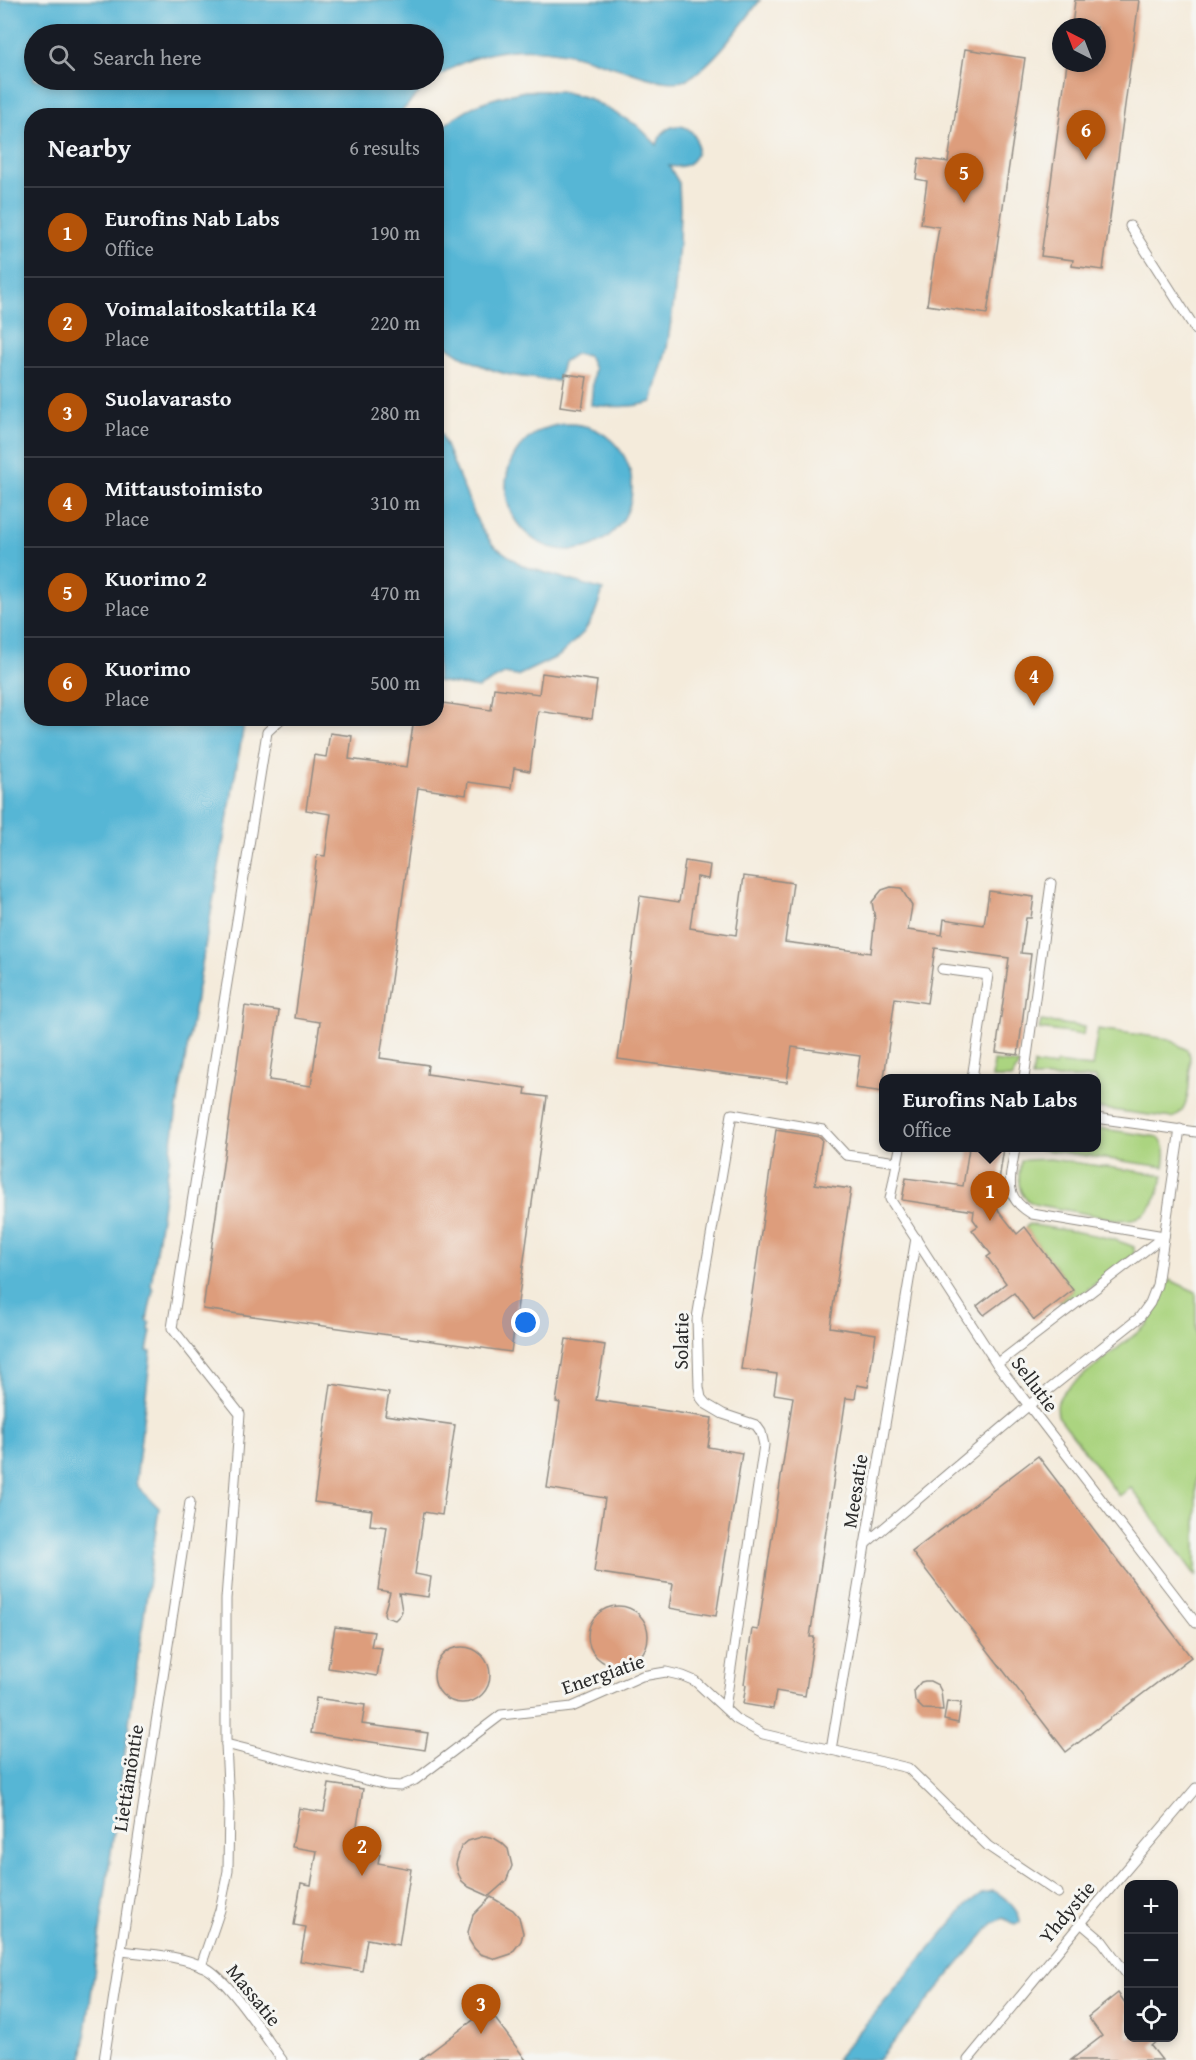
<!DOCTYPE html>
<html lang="en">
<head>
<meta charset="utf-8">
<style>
	:root { --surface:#171b24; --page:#242831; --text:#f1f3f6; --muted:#9ea1a6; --line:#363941; --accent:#b45309 }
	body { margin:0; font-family:"Gentium Book Plus",serif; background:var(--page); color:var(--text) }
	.controls { position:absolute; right:18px; bottom:18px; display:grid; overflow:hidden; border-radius:12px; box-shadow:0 3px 9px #0003 }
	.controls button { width:54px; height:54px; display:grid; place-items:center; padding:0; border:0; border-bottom:2px solid var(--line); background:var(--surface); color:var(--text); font:30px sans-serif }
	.compass { position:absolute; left:1052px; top:18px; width:54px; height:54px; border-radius:50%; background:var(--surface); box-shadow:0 3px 9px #0003; rotate:318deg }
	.you { position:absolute; left:526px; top:1323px; width:21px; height:21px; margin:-15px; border:4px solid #fff; border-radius:50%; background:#1a73e8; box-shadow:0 0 0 9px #1a73e833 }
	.badge { display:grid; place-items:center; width:39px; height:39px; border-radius:50%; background:var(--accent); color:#fff; font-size:20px; font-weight:700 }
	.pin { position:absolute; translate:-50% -50px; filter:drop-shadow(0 2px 3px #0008) }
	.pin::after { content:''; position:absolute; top:32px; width:21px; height:18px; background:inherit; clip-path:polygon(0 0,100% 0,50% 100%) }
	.popup { position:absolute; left:879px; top:1074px; width:222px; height:78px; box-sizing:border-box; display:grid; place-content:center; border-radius:12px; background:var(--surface); filter:drop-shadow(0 2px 4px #0005); font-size:20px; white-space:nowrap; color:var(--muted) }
	.popup b { font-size:22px; color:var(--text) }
	.popup::after { content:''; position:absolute; left:50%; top:100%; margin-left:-12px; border:12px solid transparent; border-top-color:var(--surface) }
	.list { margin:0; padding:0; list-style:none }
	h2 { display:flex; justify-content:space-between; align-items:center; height:78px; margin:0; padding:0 24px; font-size:26px }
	h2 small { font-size:20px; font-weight:400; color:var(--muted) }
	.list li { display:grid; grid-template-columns:39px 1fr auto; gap:18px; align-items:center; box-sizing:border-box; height:90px; padding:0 24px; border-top:2px solid var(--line) }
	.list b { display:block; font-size:22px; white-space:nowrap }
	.list p { margin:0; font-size:20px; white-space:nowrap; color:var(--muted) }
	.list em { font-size:20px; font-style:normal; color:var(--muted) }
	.icon { flex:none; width:33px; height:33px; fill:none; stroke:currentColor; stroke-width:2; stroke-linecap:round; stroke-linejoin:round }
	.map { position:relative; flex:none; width:1196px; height:2060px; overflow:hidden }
	.search { position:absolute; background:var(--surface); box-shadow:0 3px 9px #0003; left:24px; top:24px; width:420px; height:66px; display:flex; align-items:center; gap:15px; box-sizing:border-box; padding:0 21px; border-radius:33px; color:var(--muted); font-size:22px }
	.panel { position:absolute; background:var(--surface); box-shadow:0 3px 9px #0003; left:24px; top:108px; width:420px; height:618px; border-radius:24px }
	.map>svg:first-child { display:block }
	.green { fill:#abd480; stroke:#6b8056; stroke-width:1.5 }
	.water { fill:#57b6d5; stroke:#417080; stroke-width:1.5; fill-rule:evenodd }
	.building { fill:#dd9d7c }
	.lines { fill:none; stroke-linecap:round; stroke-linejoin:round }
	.service-casing { stroke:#908b83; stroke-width:11 }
	.service { stroke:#fff; stroke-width:9 }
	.labels { text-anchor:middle; stroke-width:6; stroke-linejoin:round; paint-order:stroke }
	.street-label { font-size:20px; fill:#2b2b2b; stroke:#f6f6f2 }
</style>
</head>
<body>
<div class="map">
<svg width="1196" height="2060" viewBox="0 0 1196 2060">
	<rect width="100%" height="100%" fill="#f6f6f2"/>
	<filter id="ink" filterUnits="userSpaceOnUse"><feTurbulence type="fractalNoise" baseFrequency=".0167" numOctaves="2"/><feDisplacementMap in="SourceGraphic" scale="12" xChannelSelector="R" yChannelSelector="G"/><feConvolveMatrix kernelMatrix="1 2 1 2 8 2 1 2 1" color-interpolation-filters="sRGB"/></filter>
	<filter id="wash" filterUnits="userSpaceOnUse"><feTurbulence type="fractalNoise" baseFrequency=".008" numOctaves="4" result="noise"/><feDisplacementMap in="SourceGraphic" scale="24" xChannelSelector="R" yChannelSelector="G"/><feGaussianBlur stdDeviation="1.35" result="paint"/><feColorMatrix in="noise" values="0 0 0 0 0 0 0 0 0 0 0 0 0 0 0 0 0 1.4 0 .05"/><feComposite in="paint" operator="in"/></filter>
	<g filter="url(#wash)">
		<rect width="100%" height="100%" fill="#f4ebdb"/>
		<g class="green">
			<polygon points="1041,1021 1084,1027 1083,1035 1039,1029"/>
			<path d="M1098 1029 1169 1039 1187 1050 1190 1056C1189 1074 1193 1110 1172 1118L1097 1108 1096 1078H1032L1034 1064 1055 1067 1056 1063 1092 1067Z"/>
			<polygon points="994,1061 1019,1064 1012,1078 992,1078"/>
			<path d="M1097 1128 1158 1137C1167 1146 1166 1155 1164 1167L1032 1148H1096Z"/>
			<path d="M1050 1159 1164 1175C1155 1202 1151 1221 1119 1220L1034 1204C1015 1195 1018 1178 1021 1160Z"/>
			<path d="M1029 1224C1063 1231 1102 1233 1134 1247V1255L1065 1306 1059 1301 1073 1290 1025 1228Z"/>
			<path d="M1170 1280 1196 1292V1576L1131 1488 1119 1496 1058 1416C1056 1404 1057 1399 1066 1389L1148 1324Z"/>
		</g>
		<g class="water">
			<path d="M0 0H760C742 24 711 68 685 80 671 86 641 76 627 71 606 65 586 57 565 53 495 41 443 60 399 115L32 116V718L245 719 179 1095 151 1285 153 1290 147 1320 150 1323 149 1331H151L147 1351 151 1352 136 1481 137 1486 159 1508 82 2060H0ZM434 34V80H34V34Z"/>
			<path d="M525 91H560L588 98 637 125 657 145C659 137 663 130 672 127 702 118 710 173 669 166L679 183 680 209 679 243 674 300 667 348 652 402C631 408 613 407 591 405L594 369 588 356 575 354 563 362 558 381C541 379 523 378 506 374 483 368 452 354 437 336V132C466 105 487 99 525 91Z"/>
			<circle cx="569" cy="487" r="63"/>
			<polygon points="437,424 479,525 493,545 523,566 603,590 594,616 584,632 559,656 517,676 504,674 478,688 437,681"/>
			<path d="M992 1891C1002 1893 1021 1912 1020 1922L1015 1925 1003 1918 993 1923 878 2060H835L967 1905 983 1893Z"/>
		</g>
		<g id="blocks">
			<g class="building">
				<polygon points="1075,0 1139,0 1103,270 1072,266 1073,260 1041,256 1067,63 1097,63 1097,27 1072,27"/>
				<polygon points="965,49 1025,58 987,314 927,305 939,227 921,224 927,181 916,179 919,158 948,162"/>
				<polygon points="565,374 587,377 582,409 560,406"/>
				<polygon points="542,673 597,681 592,719 538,711 530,771 514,768 511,788 468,782 466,795 418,788 380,1058 428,1065 427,1074 526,1088 525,1094 547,1097 511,1352 203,1309 245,1006 279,1011 269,1080 311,1086 320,1022 295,1018 317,855 325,856 331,814 306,810 314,755 326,757 330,733 352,736 349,759 407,767 414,718 436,718 436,702 491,710 494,688 539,694"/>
				<polygon points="685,861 710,865 708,879 697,877 690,928 736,935 744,876 793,883 785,942 871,953 875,919 872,902 882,890 891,887 901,888 912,906 908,930 942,935 944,919 984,925 989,891 1034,897 1031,918 1026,918 1021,953 1031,954 1018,1055 996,1052 1009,958 935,948 927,1003 895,998 884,1078 884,1092 855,1088 860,1056 792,1047 787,1082 618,1059 640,896 679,902"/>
				<polygon points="776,1130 820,1137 822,1139 815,1184 851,1189 830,1327 876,1334 868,1387 857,1385 855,1399 846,1398 810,1637 814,1637 805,1696 776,1691 773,1709 743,1704 746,1685 744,1684 752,1629 758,1630 793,1397 774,1394 777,1374 741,1369"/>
				<polygon points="969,1148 1004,1148 995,1206 1017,1234 1025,1227 1073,1290 1034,1320 1014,1293 984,1315 977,1306 1006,1283 987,1257 991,1254 972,1230 978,1226 973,1219 974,1211 902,1200 906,1178 963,1186"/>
				<polygon points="566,1339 605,1345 596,1400 712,1418 708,1447 742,1453 716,1616 669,1608 673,1584 594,1572 605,1498 547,1488 560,1403 556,1402"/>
				<polygon points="331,1384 389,1393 385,1415 455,1425 442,1515 424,1512 415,1574 431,1577 428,1597 399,1593 402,1611 400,1615 395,1620 385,1617 384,1613 390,1592 378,1590 387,1527 370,1525 372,1510 314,1502"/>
				<polygon points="1038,1456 1191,1657 1066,1752 912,1552"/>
				<circle cx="618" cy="1636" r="30"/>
				<polygon points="335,1627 374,1632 371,1647 382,1648 377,1676 328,1668"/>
				<circle cx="462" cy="1675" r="28"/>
				<polygon points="925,1681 930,1681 938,1685 941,1691 943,1710 923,1709 915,1701 914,1690 921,1682"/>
				<polygon points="316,1698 365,1705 362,1724 428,1733 425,1750 311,1733"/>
				<polygon points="947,1701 961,1703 958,1723 944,1720"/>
				<polygon points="329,1784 363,1789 353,1850 380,1854 378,1863 411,1869 399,1945 367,1939 362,1971 300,1961 306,1927 294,1925 301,1883 311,1885 317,1851 292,1847 299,1808 324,1812"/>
				<polygon points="485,1836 494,1838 502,1843 508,1849 512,1866 506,1881 489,1896 469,1887 462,1881 458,1873 456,1864 461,1847 468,1841"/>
				<polygon points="491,1897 513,1910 519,1917 523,1933 521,1941 511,1954 496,1959 480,1954 474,1948 469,1940 468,1932 473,1915"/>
				<polygon points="1118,1993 1128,2007 1128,2037 1161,2037 1151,2046 1162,2060 1071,2060 1102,2036 1088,2017"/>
				<polygon points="488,2009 526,2060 420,2060"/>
			</g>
		</g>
	</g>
	<g filter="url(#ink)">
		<use href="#blocks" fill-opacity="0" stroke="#908b83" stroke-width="1.5"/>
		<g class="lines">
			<g class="service-casing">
				<g id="service">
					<polyline points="1130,226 1196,330"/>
					<polyline points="942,969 988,975 972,1078"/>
					<polyline points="1024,1078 1051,883"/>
					<polyline points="1096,1118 1196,1132"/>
					<polyline points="900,1148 890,1199 997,1364 1196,1623"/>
					<path d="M1015 1148C1011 1178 1001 1196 1032 1214L1164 1236"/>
					<polyline points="997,1364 1164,1236"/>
					<polyline points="865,1544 1028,1406 1139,1318 1150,1303 1157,1285 1180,1129"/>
					<polyline points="725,1708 764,1445 761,1432 756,1425 723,1414 706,1404 701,1398 699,1387 697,1318 732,1114 823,1130 846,1155 897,1162"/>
					<polyline points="226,1744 386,1785 400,1786 415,1780 501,1715 572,1707 642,1676 666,1672 683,1676 695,1681 736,1719 763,1734 908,1768 988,1846 1058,1893"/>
					<polyline points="831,1750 916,1238"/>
					<polyline points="1081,1923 1102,1941 1128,1976"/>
					<path d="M120 1951C147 1954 181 1955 206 1968 228 1979 265 2037 282 2060"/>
					<polyline points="201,1966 220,1910 228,1871 229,1804 226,1744 226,1599 240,1414 172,1328 267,732 282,718"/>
					<polyline points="104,2060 190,1502"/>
					<polyline points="968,2060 1081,1923 1196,1788"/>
				</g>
			</g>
			<use href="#service" class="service"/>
		</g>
	</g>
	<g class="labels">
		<g class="street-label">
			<text transform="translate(681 1341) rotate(-89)" y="7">Solatie</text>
			<text transform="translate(1035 1384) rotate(53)" y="7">Sellutie</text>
			<text transform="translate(855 1491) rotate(-81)" y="7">Meesatie</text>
			<text transform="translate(603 1674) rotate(-19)" y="7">Energiatie</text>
			<text transform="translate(128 1778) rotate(-81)" y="7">Liettämöntie</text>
			<text transform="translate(1067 1912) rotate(-50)" y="7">Yhdystie</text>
			<text transform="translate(254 1995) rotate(51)" y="7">Massatie</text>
		</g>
	</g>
</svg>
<div class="controls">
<button>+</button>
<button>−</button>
<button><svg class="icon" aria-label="locate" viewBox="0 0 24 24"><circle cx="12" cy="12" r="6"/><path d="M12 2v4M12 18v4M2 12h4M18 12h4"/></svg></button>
</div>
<svg class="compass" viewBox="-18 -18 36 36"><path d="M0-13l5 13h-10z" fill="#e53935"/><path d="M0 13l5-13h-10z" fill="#9ea1a6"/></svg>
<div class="you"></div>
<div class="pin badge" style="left:990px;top:1221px">1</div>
<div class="popup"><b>Eurofins Nab Labs</b>Office</div>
<div class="pin badge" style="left:362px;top:1876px">2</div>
<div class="pin badge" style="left:481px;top:2034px">3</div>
<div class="pin badge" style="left:1034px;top:706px">4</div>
<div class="pin badge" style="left:964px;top:203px">5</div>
<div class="pin badge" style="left:1086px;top:160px">6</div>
<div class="search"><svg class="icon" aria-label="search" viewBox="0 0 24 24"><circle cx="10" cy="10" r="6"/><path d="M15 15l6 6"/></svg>Search here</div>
<section class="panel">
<h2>Nearby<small>6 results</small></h2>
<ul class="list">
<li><span class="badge">1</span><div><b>Eurofins Nab Labs</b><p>Office</p></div><em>190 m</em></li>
<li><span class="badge">2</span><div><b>Voimalaitoskattila K4</b><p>Place</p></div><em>220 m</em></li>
<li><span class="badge">3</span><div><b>Suolavarasto</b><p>Place</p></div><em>280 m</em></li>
<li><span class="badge">4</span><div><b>Mittaustoimisto</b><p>Place</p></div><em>310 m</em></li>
<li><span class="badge">5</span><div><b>Kuorimo 2</b><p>Place</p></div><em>470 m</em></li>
<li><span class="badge">6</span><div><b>Kuorimo</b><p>Place</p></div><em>500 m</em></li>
</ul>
</section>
</div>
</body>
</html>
